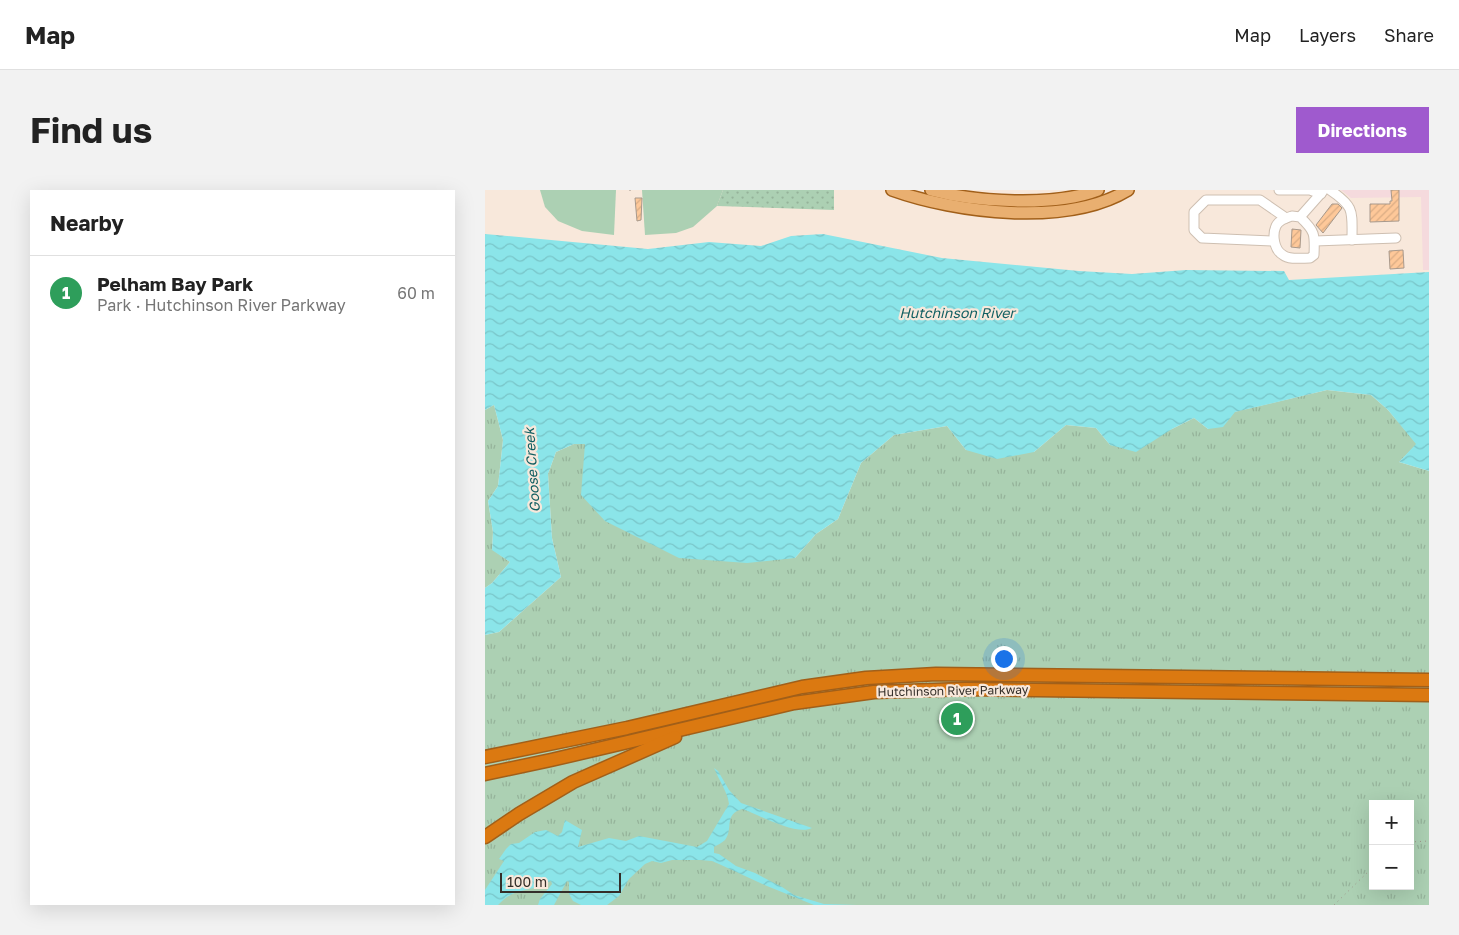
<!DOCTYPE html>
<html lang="en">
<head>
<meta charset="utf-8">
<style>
	:root { --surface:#fff; --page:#f2f2f2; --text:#222; --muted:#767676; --line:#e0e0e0; --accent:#9f5ace }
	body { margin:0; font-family:"Golos Text",sans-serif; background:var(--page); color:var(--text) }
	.controls { position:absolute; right:15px; bottom:15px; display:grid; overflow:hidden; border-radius:0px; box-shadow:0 5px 20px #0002 }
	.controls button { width:45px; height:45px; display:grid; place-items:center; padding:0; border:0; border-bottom:1px solid var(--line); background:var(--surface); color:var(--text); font:25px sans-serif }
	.scale { position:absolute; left:15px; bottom:12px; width:121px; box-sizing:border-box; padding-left:5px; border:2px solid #342e29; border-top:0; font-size:14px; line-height:18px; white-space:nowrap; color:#342e29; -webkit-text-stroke:4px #f8e8db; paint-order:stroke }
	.you { position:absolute; left:518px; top:468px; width:18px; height:18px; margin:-12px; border:4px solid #fff; border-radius:50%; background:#1a73e8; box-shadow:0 0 0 8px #1a73e833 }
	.badge { display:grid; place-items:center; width:32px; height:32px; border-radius:50%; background:var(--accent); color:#fff; font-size:16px; font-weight:700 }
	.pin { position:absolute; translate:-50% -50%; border:2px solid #fff; box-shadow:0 1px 5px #0006 }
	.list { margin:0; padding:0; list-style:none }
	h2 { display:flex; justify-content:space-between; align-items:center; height:65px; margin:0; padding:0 20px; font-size:21px }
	h2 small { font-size:16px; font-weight:400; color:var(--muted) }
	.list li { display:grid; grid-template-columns:32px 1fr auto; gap:15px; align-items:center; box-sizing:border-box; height:75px; padding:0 20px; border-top:1px solid var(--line) }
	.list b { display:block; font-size:19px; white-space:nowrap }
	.list p { margin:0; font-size:16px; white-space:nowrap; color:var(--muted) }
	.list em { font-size:16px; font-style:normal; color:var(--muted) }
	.map { position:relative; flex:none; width:944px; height:715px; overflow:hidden; border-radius:0px }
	header { display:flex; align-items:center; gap:30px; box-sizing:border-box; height:70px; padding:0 25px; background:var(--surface); border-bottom:1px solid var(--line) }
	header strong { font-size:24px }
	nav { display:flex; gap:28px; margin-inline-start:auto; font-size:18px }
	.intro { display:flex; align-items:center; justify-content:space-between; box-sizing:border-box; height:120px; padding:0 30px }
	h1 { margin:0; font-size:35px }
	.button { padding:12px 22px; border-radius:0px; background:var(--accent); color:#fff; font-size:18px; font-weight:700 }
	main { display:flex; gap:30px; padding:0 30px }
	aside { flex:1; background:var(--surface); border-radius:0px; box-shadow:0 5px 20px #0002 }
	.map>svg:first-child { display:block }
	.industrial { fill:#f5dadd }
	.grass { fill:url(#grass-dots) }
	.park { fill:url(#park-tufts); fill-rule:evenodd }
	.pitch { fill:#acd0b3 }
	.water { fill:url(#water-waves) }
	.building { fill:url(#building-hatch); stroke:#a8998c }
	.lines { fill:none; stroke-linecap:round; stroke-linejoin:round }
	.minor-casing { stroke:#cebfb1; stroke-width:11 }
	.major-casing { stroke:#a15f19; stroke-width:14 }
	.highway-casing { stroke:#a15f19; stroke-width:15 }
	.path { stroke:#9f948a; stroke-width:1; stroke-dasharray:1 4; stroke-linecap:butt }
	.minor { stroke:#fff; stroke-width:9 }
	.major { stroke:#e9af70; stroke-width:11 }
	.highway { stroke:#db7911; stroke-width:12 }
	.labels { text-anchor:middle; stroke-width:4.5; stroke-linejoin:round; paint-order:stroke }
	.street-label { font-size:12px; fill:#342e29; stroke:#f8e8db }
	.water-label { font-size:14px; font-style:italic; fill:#125f62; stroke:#f8e8db }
</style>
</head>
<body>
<header>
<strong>Map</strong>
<nav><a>Map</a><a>Layers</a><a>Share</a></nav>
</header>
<div class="intro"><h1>Find us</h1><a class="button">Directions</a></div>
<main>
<aside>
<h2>Nearby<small></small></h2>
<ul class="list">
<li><span class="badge" style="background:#2e9e5b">1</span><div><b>Pelham Bay Park</b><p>Park · Hutchinson River Parkway</p></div><em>60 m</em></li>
</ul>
</aside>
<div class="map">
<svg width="944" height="715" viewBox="0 0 944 715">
	<defs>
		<pattern id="grass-dots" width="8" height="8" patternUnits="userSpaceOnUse" patternTransform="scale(1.25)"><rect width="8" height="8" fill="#acd0b3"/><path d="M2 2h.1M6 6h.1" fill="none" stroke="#95b39a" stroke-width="1.8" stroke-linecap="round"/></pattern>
		<pattern id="park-tufts" width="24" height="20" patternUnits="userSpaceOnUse" patternTransform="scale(1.25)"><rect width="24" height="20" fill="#acd0b3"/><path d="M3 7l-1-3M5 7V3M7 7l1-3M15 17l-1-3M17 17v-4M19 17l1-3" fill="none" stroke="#95b39a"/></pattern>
		<pattern id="water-waves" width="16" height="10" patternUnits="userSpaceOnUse" patternTransform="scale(1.25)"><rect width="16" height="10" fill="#8be5e9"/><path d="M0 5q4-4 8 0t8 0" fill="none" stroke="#79c5c8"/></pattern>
		<pattern id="building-hatch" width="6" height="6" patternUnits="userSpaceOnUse" patternTransform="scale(1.25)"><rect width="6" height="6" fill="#fec899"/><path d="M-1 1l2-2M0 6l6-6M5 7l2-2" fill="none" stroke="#daac84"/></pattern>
	</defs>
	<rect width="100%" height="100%" fill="#f8e8db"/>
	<polygon class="industrial" points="856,0 944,0 944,80 938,80 936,7 866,8"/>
	<polygon class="grass" points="238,0 349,0 349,20 232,16"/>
	<g class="park">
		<path d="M842 200 886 205 903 220 932 254 914 272 944 281V715H0V445L14 442 76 387 67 348 63 284 71 262 89 254H100V272L310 368 331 344 353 329 376 273 409 245 462 236 481 260 549 262 581 235 611 238 625 255 687 239 709 228 723 239 749 222ZM888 614H925V696H888Z"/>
		<polygon points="9,215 18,250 13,296 3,311 8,342 7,359 25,372 7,393 0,398 0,220"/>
	</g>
	<g class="pitch">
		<polygon points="55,0 131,0 129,45 97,41 73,31 60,17"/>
		<polygon points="157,0 238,0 232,16 208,37 191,43 160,45"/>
	</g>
	<g class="water">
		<polygon points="0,44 163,59 224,52 276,56 306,46 338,44 457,68 594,81 647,84 701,80 799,81 804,90 944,82 944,281 914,272 931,254 903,220 886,205 842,200 750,222 738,237 723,239 709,228 687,239 651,262 625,255 611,238 581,235 549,262 512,269 481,260 462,236 409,245 376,273 353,329 331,344 310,368 262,373 194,368 120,331 96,305 100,254 89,254 71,262 63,284 67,348 76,387 14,442 0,445 0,398 7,393 25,372 7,360 8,342 3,311 13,296 18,250 9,215 0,220"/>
		<path d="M229 578 233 581 244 600 256 613 327 638C311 646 273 624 257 619 238 625 249 638 240 650 237 653 232 655 229 657V663L234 664 251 676 270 683 297 697 309 705 339 714 372 715H329L282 696 234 674 227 671 215 670H187L176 673 167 671 160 674 144 689 134 706 122 715H96L88 711 84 704V692L82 691 69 715H53L55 709 67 694 66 691C45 703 30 696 13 715H0V700L19 671 14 669 21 659 26 654 34 653 50 642 61 640 73 646 77 642 80 630 97 640 93 657 124 648 141 651 154 646 212 657 222 651 244 614C243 603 234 590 229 578Z"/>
	</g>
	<g class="building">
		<polygon points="906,0 914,0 914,31 885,32 885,14 905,14 905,11 907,11"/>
		<polygon points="150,8 157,8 156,30 152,31"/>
		<polygon points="847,14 853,14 857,18 838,43 831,35"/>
		<polygon points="807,39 816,40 815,58 806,57"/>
		<polygon points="918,60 919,78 905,79 904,61"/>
	</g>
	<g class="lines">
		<g class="minor-casing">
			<g id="minor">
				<polyline points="794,0 825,0 836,4"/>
				<path d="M845 0C870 17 867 21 867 50"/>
				<path d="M807 26 815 27C830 41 830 44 829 65L825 68C817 68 804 70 798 65 789 60 787 45 791 36 794 30 801 28 807 26Z"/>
				<polyline points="815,27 838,1"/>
				<polyline points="789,51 717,48 709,40 709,22 721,10 775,10 801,28"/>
				<polyline points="830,51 911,48"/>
			</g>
		</g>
		<g class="major-casing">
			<g id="major">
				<path d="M407 0C471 23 582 37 643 0"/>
				<path d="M446 0C490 12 569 17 613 0"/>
			</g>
		</g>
		<g class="highway-casing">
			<g id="highway">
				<polyline points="0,567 142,538 317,497 381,488 451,484 944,490"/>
				<polyline points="0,584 66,570 309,513 389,502 480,499 944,505"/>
				<polyline points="0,647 34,624 88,592 190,547"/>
			</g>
		</g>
		<g class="path">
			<polyline points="145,1 145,0"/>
			<polyline points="925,652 944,651"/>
			<polyline points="849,715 888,677"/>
		</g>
		<use href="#minor" class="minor"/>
		<use href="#major" class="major"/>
		<use href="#highway" class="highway"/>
	</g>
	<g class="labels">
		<g class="street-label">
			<text transform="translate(468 501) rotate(-1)" y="4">Hutchinson River Parkway</text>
		</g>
		<g class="water-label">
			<text x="472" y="128">Hutchinson River</text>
			<text transform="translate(47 280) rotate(-94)" y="5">Goose Creek</text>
		</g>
	</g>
</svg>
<div class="controls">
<button>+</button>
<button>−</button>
</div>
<div class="scale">100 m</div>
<div class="you"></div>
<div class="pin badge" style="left:472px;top:529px;background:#2e9e5b">1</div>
</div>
</main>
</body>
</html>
